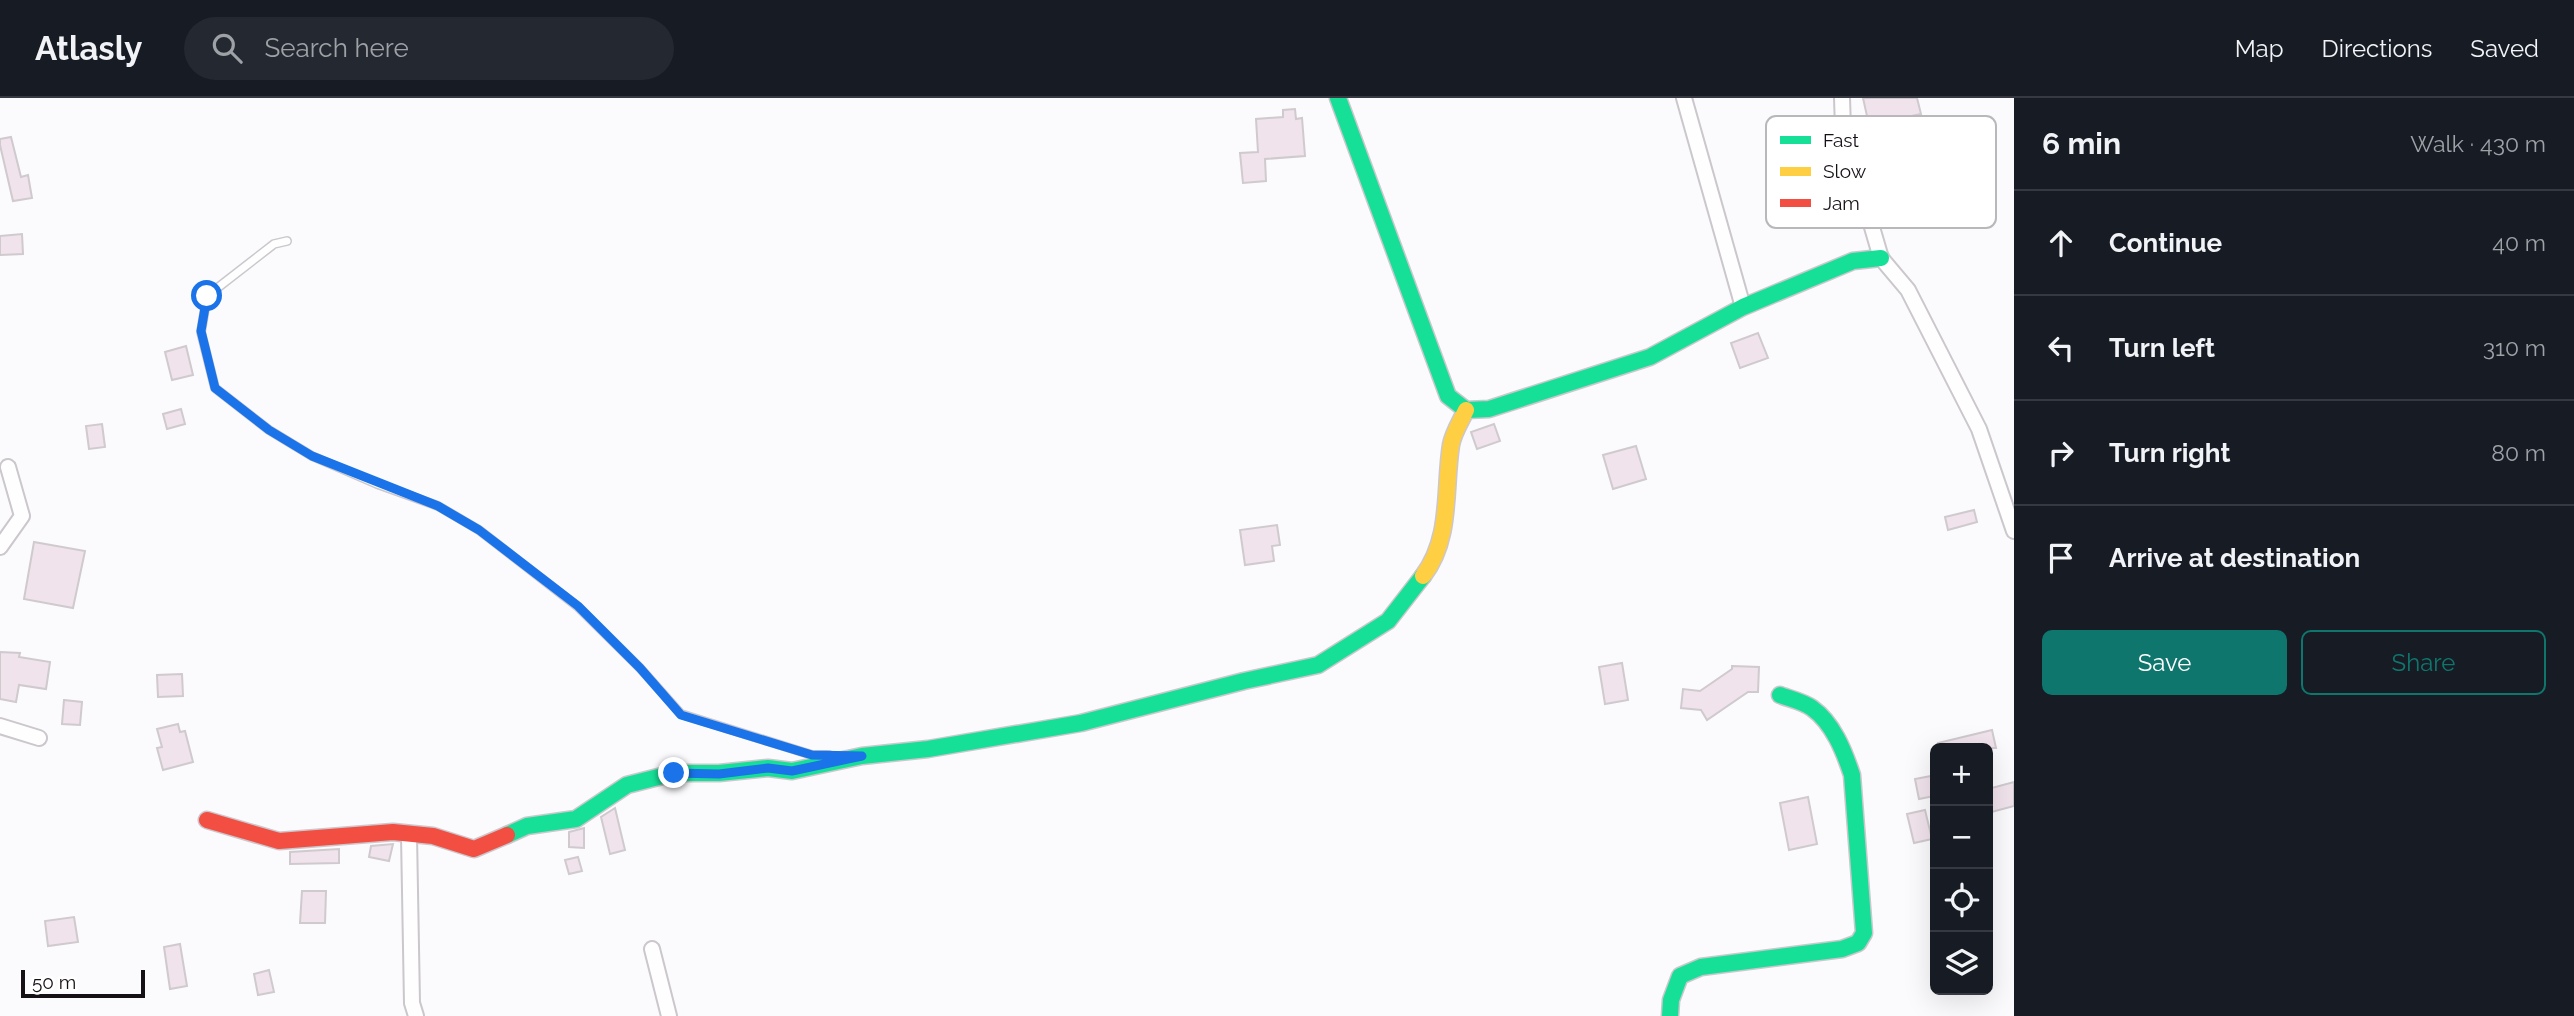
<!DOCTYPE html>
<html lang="en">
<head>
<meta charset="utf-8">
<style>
	:root { --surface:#171b24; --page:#242831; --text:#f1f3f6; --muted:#9ea1a6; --line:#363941; --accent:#0f766e }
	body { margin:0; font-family:Raleway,sans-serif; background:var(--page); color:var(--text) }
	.controls { position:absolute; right:21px; bottom:21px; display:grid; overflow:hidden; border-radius:10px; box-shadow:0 7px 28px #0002 }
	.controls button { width:63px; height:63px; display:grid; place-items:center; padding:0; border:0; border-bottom:2px solid var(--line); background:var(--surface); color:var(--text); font:35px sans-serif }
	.scale { position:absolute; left:21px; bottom:18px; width:124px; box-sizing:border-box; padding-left:7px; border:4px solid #150f16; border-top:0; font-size:19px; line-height:24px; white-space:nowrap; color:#150f16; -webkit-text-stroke:5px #fff; paint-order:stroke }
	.stop { position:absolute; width:21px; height:21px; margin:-16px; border:5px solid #1a73e8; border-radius:50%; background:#fff }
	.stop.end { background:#1a73e8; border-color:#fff; box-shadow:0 2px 7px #0008 }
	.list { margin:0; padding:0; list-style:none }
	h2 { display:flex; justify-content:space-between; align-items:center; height:91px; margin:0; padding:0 28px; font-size:30px }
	h2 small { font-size:23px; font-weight:400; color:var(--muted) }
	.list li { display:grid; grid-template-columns:46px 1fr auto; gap:21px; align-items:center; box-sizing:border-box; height:105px; padding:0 28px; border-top:2px solid var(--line) }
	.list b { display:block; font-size:26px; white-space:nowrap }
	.list em { font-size:23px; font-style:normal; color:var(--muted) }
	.actions { display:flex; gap:14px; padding:21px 28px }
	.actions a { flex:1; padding:16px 0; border:2px solid var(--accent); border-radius:10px; text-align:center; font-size:24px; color:var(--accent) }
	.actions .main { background:var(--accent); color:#fff }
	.icon { flex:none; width:38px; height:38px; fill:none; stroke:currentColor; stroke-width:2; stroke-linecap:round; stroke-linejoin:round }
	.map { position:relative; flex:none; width:2014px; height:918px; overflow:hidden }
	header { display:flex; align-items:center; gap:42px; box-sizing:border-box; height:98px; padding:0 35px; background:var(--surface); border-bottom:2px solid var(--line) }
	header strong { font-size:33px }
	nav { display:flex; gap:38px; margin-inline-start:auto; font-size:24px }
	.search { width:490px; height:63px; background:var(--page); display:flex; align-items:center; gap:18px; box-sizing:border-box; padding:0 24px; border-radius:38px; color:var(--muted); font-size:26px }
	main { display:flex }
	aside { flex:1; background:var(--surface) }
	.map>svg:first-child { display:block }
	.building { fill:#f1e3ec; stroke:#cfcacd; stroke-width:2 }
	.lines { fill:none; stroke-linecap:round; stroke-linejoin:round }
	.lane-casing { stroke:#cbc7cc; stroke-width:10 }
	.street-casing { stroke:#cbc7cc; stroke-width:18 }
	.fast-casing { stroke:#cbc7cc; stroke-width:19 }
	.slow-casing { stroke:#cbc7cc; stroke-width:19 }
	.jam-casing { stroke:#cbc7cc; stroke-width:19 }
	.lane { stroke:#fefeff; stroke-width:7 }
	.street { stroke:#fefeff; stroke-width:14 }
	.fast { stroke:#16e098; stroke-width:16 }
	.slow { stroke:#ffcf43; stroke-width:16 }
	.jam { stroke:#f24e42; stroke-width:16 }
	.route { stroke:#1a73e8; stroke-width:9 }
	.key { fill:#fff; stroke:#b9b7b9; stroke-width:2 }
	.key-label { font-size:19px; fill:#150f16 }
</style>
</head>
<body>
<header>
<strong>Atlasly</strong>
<div class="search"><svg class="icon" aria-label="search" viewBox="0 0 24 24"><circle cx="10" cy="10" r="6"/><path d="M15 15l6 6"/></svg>Search here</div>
<nav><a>Map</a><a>Directions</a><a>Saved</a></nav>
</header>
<main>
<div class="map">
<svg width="2014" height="918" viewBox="0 0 2014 918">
	<rect width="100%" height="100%" fill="#fbfafc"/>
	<g class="building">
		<polygon points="1863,0 1917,0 1921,16 1869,27"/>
		<polygon points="1295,11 1296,21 1302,20 1305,58 1265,61 1266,83 1243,85 1240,55 1258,54 1256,21 1283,19 1283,12"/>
		<polygon points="11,39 21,79 28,77 32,100 13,103 0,47 0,41"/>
		<polygon points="22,136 23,156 0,157 0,138"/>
		<polygon points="1758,235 1768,260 1740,270 1731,245"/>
		<polygon points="186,248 193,277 172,282 165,254"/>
		<polygon points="181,311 185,326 167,331 163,316"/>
		<polygon points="102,326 105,349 89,351 86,328"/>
		<polygon points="1494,326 1500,343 1477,351 1471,334"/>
		<polygon points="1636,348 1646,381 1613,391 1603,357"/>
		<polygon points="1974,412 1977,424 1948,432 1945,419"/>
		<polygon points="1277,427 1280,447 1272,448 1274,463 1245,467 1240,432"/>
		<polygon points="34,444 85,453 73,510 24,501"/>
		<polygon points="0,554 20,555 19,559 50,564 46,591 19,587 16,604 0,601"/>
		<polygon points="1622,565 1628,602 1605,606 1599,569"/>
		<polygon points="1732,568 1759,569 1758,594 1748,594 1707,622 1701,612 1681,610 1683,591 1700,593 1732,571"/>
		<polygon points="182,576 183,598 158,599 157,577"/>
		<polygon points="64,602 82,604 80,627 62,626"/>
		<polygon points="178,626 180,634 185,633 193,664 163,672 157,650 162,649 157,631"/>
		<polygon points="1992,632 1996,650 1938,650 1938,645"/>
		<polygon points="1931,678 1934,698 1919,701 1915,681"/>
		<polygon points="2014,684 2014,708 1988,715 1988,691"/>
		<polygon points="1808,699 1817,746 1789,752 1780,705"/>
		<polygon points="615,710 625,752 610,756 601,719"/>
		<polygon points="1925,712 1932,741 1914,745 1907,716"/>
		<polygon points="584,730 584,750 569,749 569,734"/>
		<polygon points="393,746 389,763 369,759 371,748"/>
		<polygon points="339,751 339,765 290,766 290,754"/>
		<polygon points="578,759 582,773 569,776 565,762"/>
		<polygon points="302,793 326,793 325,825 300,825"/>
		<polygon points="74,819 78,844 48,848 45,823"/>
		<polygon points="180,846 187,888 170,891 164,849"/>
		<polygon points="269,872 274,894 258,897 254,876"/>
	</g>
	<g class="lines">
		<g class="lane-casing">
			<polyline id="lane" points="287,143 274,146 207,198 201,234 215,290 269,332 312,358 377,386 438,408 479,432 577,508 640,570 681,616 812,657 829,657"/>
		</g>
		<g class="street-casing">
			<g id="street">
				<polyline points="1684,0 1743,209"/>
				<polyline points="1842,0 1843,30 1881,160 1908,192 1979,331 2014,433"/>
				<polyline points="0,449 22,418 8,369"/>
				<polyline points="0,628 39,640"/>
				<polyline points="409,737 412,905 416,918"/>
				<polyline points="652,851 669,918"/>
			</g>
		</g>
		<g class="fast-casing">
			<g id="fast">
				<polyline points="1338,0 1448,298 1466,312 1489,311 1650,259 1743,209 1853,163 1881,160"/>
				<polyline points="507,737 527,728 576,721 627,687 674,675 719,675 768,670 792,673 862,658 928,651 1081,625 1244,583 1318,567 1388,523 1423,478"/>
				<path d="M1670 918 1671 902 1680 878 1701 869 1842 851 1858 845 1864 835 1852 677C1844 653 1833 625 1812 610 1802 603 1790 601 1780 597"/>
			</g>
		</g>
		<g class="slow-casing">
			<path id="slow" d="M1423 478C1452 440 1444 391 1451 347 1453 335 1461 323 1466 312"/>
		</g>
		<g class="jam-casing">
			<polyline id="jam" points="207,722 279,743 393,734 433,738 474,751 507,737"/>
		</g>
		<use href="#lane" class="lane"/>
		<use href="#street" class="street"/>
		<use href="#fast" class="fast"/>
		<use href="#slow" class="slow"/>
		<use href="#jam" class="jam"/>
	</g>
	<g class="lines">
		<polyline class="route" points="207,198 201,233 215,290 269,332 312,358 438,408 479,432 578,508 640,570 681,617 812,657 862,658 792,673 768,670 719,676 674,675"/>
	</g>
	<rect x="1766" y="18" width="230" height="112" rx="10" class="key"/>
	<rect x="1780" y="38" width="31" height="8" fill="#16e098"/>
	<rect x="1780" y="69" width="31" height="9" fill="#ffcf43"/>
	<rect x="1780" y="101" width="31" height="8" fill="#f24e42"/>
	<g class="key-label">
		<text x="1823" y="49">Fast</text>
		<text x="1823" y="80">Slow</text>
		<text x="1823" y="112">Jam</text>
	</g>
</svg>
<div class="controls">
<button>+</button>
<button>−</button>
<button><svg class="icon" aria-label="locate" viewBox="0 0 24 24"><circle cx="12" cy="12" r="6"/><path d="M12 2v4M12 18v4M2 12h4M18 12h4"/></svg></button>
<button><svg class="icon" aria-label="layers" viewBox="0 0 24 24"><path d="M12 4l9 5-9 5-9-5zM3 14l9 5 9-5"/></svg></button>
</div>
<div class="scale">50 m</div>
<div class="stop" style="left:207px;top:198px"></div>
<div class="stop end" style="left:674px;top:675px"></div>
</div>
<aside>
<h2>6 min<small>Walk · 430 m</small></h2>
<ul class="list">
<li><svg class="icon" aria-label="ahead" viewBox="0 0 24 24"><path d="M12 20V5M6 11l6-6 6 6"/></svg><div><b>Continue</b></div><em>40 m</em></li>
<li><svg class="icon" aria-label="left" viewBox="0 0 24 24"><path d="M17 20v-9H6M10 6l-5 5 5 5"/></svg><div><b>Turn left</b></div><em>310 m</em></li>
<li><svg class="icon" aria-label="right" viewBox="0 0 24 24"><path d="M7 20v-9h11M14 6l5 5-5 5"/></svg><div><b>Turn right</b></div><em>80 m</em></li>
<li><svg class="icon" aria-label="arrive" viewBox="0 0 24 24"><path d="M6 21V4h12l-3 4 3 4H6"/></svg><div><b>Arrive at destination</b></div></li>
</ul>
<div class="actions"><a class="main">Save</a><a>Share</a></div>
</aside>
</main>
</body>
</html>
